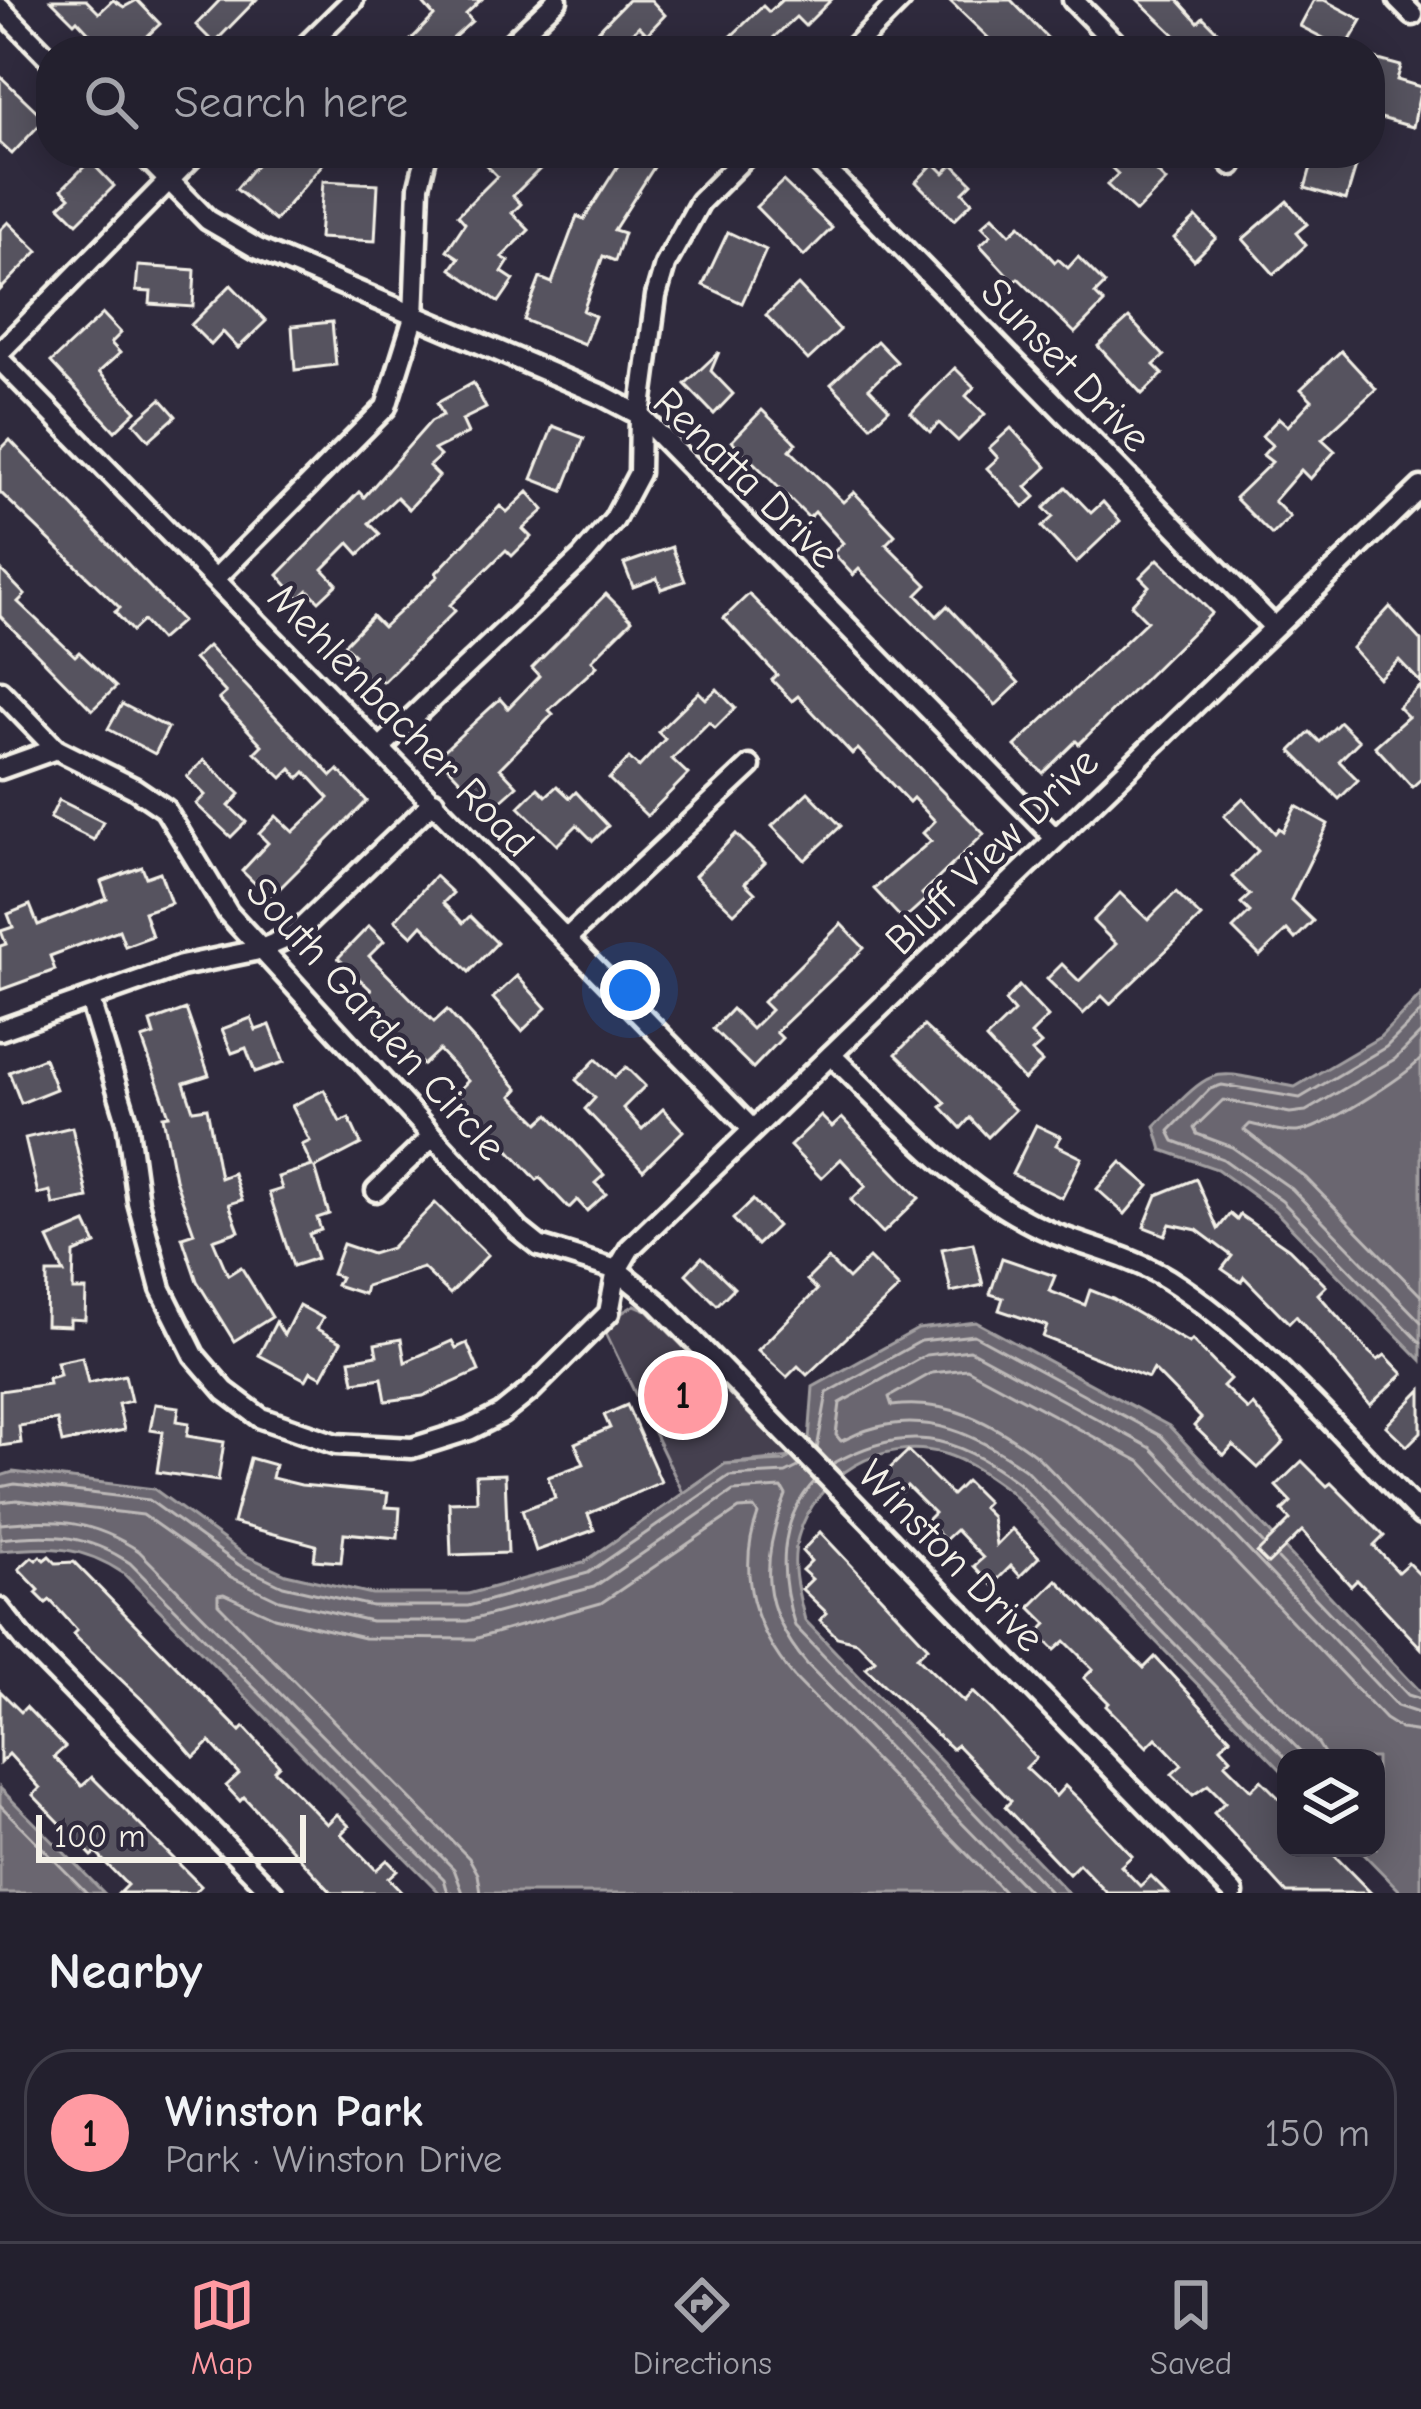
<!DOCTYPE html>
<html lang="en">
<head>
<meta charset="utf-8">
<style>
	:root { --surface:#23202e; --page:#2f2d3a; --text:#f1f3f6; --muted:#a3a3aa; --line:#403e4a; --accent:#ff9aa2 }
	body { margin:0; font-family:"Comic Neue",sans-serif; background:var(--page); color:var(--text) }
	.controls { position:absolute; right:36px; bottom:36px; display:grid; overflow:hidden; border-radius:24px; box-shadow:0 6px 30px #0003 }
	.controls button { width:108px; height:108px; display:grid; place-items:center; padding:0; border:0; border-bottom:3px solid var(--line); background:var(--surface); color:var(--text); font:60px sans-serif }
	.scale { position:absolute; left:36px; bottom:30px; width:270px; box-sizing:border-box; padding-left:12px; border:6px solid #f4f1e8; border-top:0; font-size:33px; line-height:42px; white-space:nowrap; color:#f4f1e8; -webkit-text-stroke:9px #2f2a3d; paint-order:stroke }
	.you { position:absolute; left:630px; top:990px; width:42px; height:42px; margin:-30px; border:9px solid #fff; border-radius:50%; background:#1a73e8; box-shadow:0 0 0 18px #1a73e833 }
	.badge { display:grid; place-items:center; width:78px; height:78px; border-radius:50%; background:var(--accent); color:#111; font-size:39px; font-weight:700 }
	.pin { position:absolute; translate:-50% -50%; border:6px solid #fff; box-shadow:0 3px 12px #0006 }
	.list { margin:0; padding:0; list-style:none }
	h2 { display:flex; justify-content:space-between; align-items:center; height:156px; margin:0; padding:0 48px; font-size:51px }
	h2 small { font-size:39px; font-weight:400; color:var(--muted) }
	.list li { display:grid; grid-template-columns:78px 1fr auto; gap:36px; align-items:center; box-sizing:border-box; height:168px; margin:0 24px 24px; padding:0 24px; border:3px solid var(--line); border-radius:48px }
	.list b { display:block; font-size:45px; white-space:nowrap }
	.list p { margin:0; font-size:39px; white-space:nowrap; color:var(--muted) }
	.list em { font-size:39px; font-style:normal; color:var(--muted) }
	.icon { flex:none; width:66px; height:66px; fill:none; stroke:currentColor; stroke-width:2; stroke-linecap:round; stroke-linejoin:round }
	.map { position:relative; flex:none; width:1421px; height:1893px; overflow:hidden }
	.search { position:absolute; background:var(--surface); box-shadow:0 6px 30px #0003; left:36px; right:36px; top:36px; height:132px; display:flex; align-items:center; gap:30px; box-sizing:border-box; padding:0 42px; border-radius:48px; color:var(--muted); font-size:45px }
	.sheet { height:348px; background:var(--surface) }
	nav { display:flex; justify-content:space-around; align-items:center; box-sizing:border-box; height:168px; border-top:3px solid var(--line); background:var(--surface); font-size:33px; color:var(--muted) }
	nav a { display:grid; justify-items:center; gap:6px }
	nav .on { color:var(--accent) }
	.map>svg:first-child { display:block }
	.green { fill:#454050; stroke:#9c989c; stroke-width:3 }
	.water { fill:#6a6670; stroke:#a19ea0; stroke-width:3 }
	.lines { fill:none; stroke-linecap:round; stroke-linejoin:round }
	.shore { stroke:#bdb9b8; stroke-width:3 }
	.building { fill:#56525f; stroke:#f4f1e8; stroke-width:3 }
	.minor-casing { stroke:#f4f1e8; stroke-width:27 }
	.minor { stroke:#2f2a3d; stroke-width:18 }
	.labels { text-anchor:middle; stroke-width:9; stroke-linejoin:round; paint-order:stroke }
	.street-label { font-size:42px; fill:#f4f1e8; stroke:#2f2a3d }
</style>
</head>
<body>
<div class="map">
<svg width="1421" height="1893" viewBox="0 0 1421 1893">
	<rect width="100%" height="100%" fill="#2f2a3d"/>
	<filter id="ink" filterUnits="userSpaceOnUse"><feTurbulence type="fractalNoise" baseFrequency=".00833" numOctaves="2"/><feDisplacementMap in="SourceGraphic" scale="24" xChannelSelector="R" yChannelSelector="G"/><feConvolveMatrix kernelMatrix="1 2 1 2 8 2 1 2 1" color-interpolation-filters="sRGB"/></filter>
	<g filter="url(#ink)">
		<polygon class="green" points="635,1305 647,1310 791,1457 725,1464 683,1493 606,1333 620,1314"/>
		<g class="water">
			<path d="M1421 995V1360L1275 1211 1217 1169 1162 1150 1155 1126C1220 1061 1207 1070 1295 1087L1380 1037Z"/>
			<path d="M976 1322 1169 1426 1421 1692V1893H1402L1358 1848H1376V1758H1286V1775L1009 1491C988 1476 970 1462 945 1454 882 1435 816 1476 798 1537 790 1565 798 1593 805 1620L1068 1893H440L123 1573C81 1545 49 1546 0 1551V1476L13 1472 154 1489 245 1555 286 1574 372 1594H468L583 1563 725 1464 785 1461 809 1440 813 1387 918 1329Z"/>
			<polygon points="0,1788 104,1893 0,1893"/>
		</g>
		<g class="lines">
			<g class="shore">
				<polyline points="1421,1012 1386,1047 1300,1098 1222,1085 1210,1089 1169,1131 1174,1141 1223,1159 1282,1201 1421,1343"/>
				<polyline points="1421,1033 1395,1059 1306,1111 1290,1113 1223,1100 1194,1128 1197,1134 1232,1147 1292,1189 1421,1322"/>
				<path d="M1421 1059C1403 1078 1322 1130 1297 1132 1282 1133 1265 1127 1250 1124L1244 1130 1306 1178 1421 1296"/>
				<polyline points="817,1449 827,1393 921,1341 974,1335 1161,1436 1263,1543"/>
				<path d="M832 1464C905 1423 954 1434 1018 1483L1286 1758"/>
				<path d="M815 1481C777 1521 779 1577 795 1626L1051 1893"/>
				<polyline points="0,1487 15,1484 149,1500 239,1565 283,1586 372,1606 468,1606 588,1573 729,1476 786,1473 800,1466"/>
				<path d="M0 1502 17 1500 143 1515 231 1577 279 1600 371 1621H467L594 1587 733 1491 782 1488 786 1495C760 1560 760 1609 807 1664L1030 1893"/>
				<path d="M0 1524C55 1518 92 1520 139 1551L454 1869 463 1893"/>
				<path d="M0 1539C52 1533 86 1534 130 1563L444 1879 448 1893"/>
				<polyline points="1278,1559 1408,1695 1421,1699"/>
				<path d="M1307 1758 1025 1469C977 1435 927 1410 867 1430 858 1433 849 1438 841 1441L836 1435 840 1403 926 1355 970 1350 1151 1448 1397 1706 1421 1714"/>
				<path d="M1327 1758 1317 1742 1037 1456C993 1423 950 1399 892 1406L889 1397 932 1373 967 1369 1141 1462 1385 1719 1401 1729 1421 1732"/>
				<polyline points="0,1805 87,1893"/>
				<path d="M481 1893 478 1874 469 1858 218 1604V1595L224 1594 274 1617 364 1638 474 1639 601 1603 739 1509 754 1508 758 1514C736 1573 755 1631 794 1677L1005 1893"/>
			</g>
		</g>
		<g class="building">
			<polygon points="51,0 86,0 99,13 113,0 124,7 137,0 160,24 139,44 146,51 106,51 77,20 74,23"/>
			<polygon points="220,0 256,0 214,43 196,25"/>
			<polygon points="420,0 481,0 466,14 472,21 439,51 400,51 434,16"/>
			<polygon points="628,0 651,0 665,15 647,34 639,26 615,51 578,51"/>
			<polygon points="782,0 831,0 805,26 796,17 774,37 788,51 732,51 724,43 763,6 769,12"/>
			<polygon points="949,0 1011,0 1060,51 1002,51"/>
			<polygon points="1138,0 1178,0 1198,22 1203,17 1225,39 1213,51 1184,51 1177,43 1180,40"/>
			<polygon points="1314,0 1324,0 1362,20 1345,49 1300,26"/>
			<polygon points="1375,59 1401,66 1397,80 1421,87 1413,127 1370,115 1370,75"/>
			<polygon points="0,76 45,119 12,154 0,143"/>
			<polygon points="266,153 320,153 326,160 275,221 236,189"/>
			<polygon points="497,153 556,153 513,196 521,204 512,213 529,230 502,257 509,261 502,272 514,280 499,302 451,269 459,258 447,250 465,223 458,215 497,176 485,164"/>
			<polygon points="626,153 663,153 614,230 624,233 615,261 603,256 583,311 595,316 584,344 524,320 540,278 552,283 577,216 584,219"/>
			<polygon points="1096,153 1157,153 1147,162 1166,181 1136,212 1107,185 1118,174"/>
			<polygon points="1315,153 1360,153 1346,200 1305,188"/>
			<polygon points="90,161 114,186 77,223 60,206 70,197 62,189"/>
			<polygon points="934,163 944,173 953,164 972,183 963,192 972,202 954,220 916,182"/>
			<polygon points="323,181 378,184 375,241 319,238"/>
			<polygon points="783,181 832,228 804,256 756,207"/>
			<polygon points="1287,201 1307,224 1296,233 1306,245 1274,274 1243,239"/>
			<polygon points="993,216 1010,234 1020,225 1055,262 1058,259 1068,268 1078,257 1105,284 1095,294 1104,303 1075,333 1018,278 1014,282 980,245 991,235 982,226"/>
			<polygon points="1196,217 1216,238 1194,260 1174,238"/>
			<polygon points="8,222 38,251 0,290 0,230"/>
			<polygon points="728,232 766,250 742,303 703,285"/>
			<polygon points="138,266 195,270 193,307 150,304 151,292 136,291"/>
			<polygon points="231,285 266,321 238,348 223,332 211,345 191,325"/>
			<polygon points="798,285 840,330 808,360 766,315"/>
			<polygon points="103,314 121,333 111,343 120,353 99,372 136,411 115,431 51,362"/>
			<polygon points="1129,318 1164,356 1154,365 1163,374 1142,394 1098,346"/>
			<polygon points="332,322 336,365 295,370 292,326"/>
			<polygon points="877,341 897,362 869,388 889,409 871,426 831,384"/>
			<polygon points="1341,351 1376,389 1322,439 1335,451 1310,479 1301,470 1274,501 1290,517 1272,535 1235,498 1272,462 1263,455 1272,445 1262,436 1279,418 1288,426 1312,400 1301,389"/>
			<polygon points="719,352 711,371 733,394 714,414 685,384"/>
			<polygon points="955,368 974,387 966,396 985,414 958,441 939,423 930,432 911,413"/>
			<polygon points="473,383 486,408 462,420 468,433 434,450 440,456 429,466 439,476 409,509 397,497 369,523 380,534 359,554 349,543 323,569 337,584 319,601 308,590 299,598 278,575 359,492 364,497 431,421 443,415 437,403"/>
			<polygon points="161,399 176,416 149,440 134,423"/>
			<polygon points="762,410 796,443 790,450 843,502 854,492 895,535 886,544 927,585 917,595 937,616 947,606 1019,683 996,705 859,569 853,575 833,553 843,543 815,512 809,518 732,441"/>
			<polygon points="553,426 584,438 563,491 532,479"/>
			<polygon points="1011,428 1047,467 1026,487 1035,497 1024,507 987,468 998,458 989,448"/>
			<polygon points="10,440 182,621 160,640 143,621 132,631 115,612 120,608 0,492 0,450"/>
			<polygon points="1066,487 1091,513 1103,502 1120,521 1076,563 1042,527 1053,517 1044,508"/>
			<polygon points="528,492 544,510 523,529 531,537 512,556 506,550 450,605 455,611 383,682 373,673 364,682 345,664 354,654 344,645 372,616 383,627 438,576 436,573 500,506 507,512"/>
			<polygon points="672,547 685,581 661,589 657,578 633,587 624,564"/>
			<polygon points="1158,559 1212,613 1079,744 1076,741 1043,773 1015,746 1147,621 1131,605 1149,586 1140,577"/>
			<polygon points="0,569 25,595 18,602 75,656 79,652 116,687 92,710 0,616"/>
			<polygon points="606,594 632,620 592,660 597,666 549,710 553,714 500,768 517,786 498,803 490,794 481,802 438,756 500,699 508,708 539,676 532,668"/>
			<polygon points="749,594 984,834 922,894 926,899 903,920 874,889 931,841 923,833 935,821 913,798 909,802 858,749 852,754 798,696 792,701 772,680 777,675 724,618"/>
			<polygon points="1390,607 1421,641 1421,683 1399,660 1379,678 1352,648"/>
			<polygon points="208,646 332,776 338,770 367,801 270,898 242,871 268,843 259,834 276,816 293,832 329,798 305,772 299,778 291,769 282,778 255,752 262,745 219,699 226,693 194,659"/>
			<polygon points="1421,686 1421,779 1412,787 1375,746 1408,717 1398,707"/>
			<polygon points="717,689 735,708 715,728 709,722 672,759 688,774 647,816 609,779 629,758 639,767 665,739 658,732 699,692 706,699"/>
			<polygon points="122,704 168,728 155,754 108,729"/>
			<polygon points="1340,722 1359,741 1339,761 1358,780 1339,799 1291,751 1310,732 1320,742"/>
			<polygon points="204,760 240,794 229,806 246,822 231,837 196,804 205,795 187,777"/>
			<polygon points="557,786 570,798 576,792 608,826 593,841 577,825 557,845 519,807 538,788 546,796"/>
			<polygon points="808,792 841,826 805,860 772,826"/>
			<polygon points="1243,798 1275,833 1279,828 1283,831 1296,806 1328,824 1291,900 1313,921 1295,939 1287,930 1260,956 1233,929 1250,912 1241,903 1250,895 1232,877 1258,851 1224,816"/>
			<polygon points="59,800 103,822 94,840 50,818"/>
			<polygon points="736,834 765,863 745,883 755,893 734,913 695,876"/>
			<polygon points="142,867 146,877 160,872 171,903 144,912 152,936 125,946 119,930 50,956 55,970 0,990 0,946 6,944 1,931 13,927 8,914 30,905 38,925 107,899 101,882"/>
			<polygon points="435,876 453,893 443,903 463,923 470,916 497,943 469,972 422,925 412,936 395,920"/>
			<polygon points="1176,892 1201,917 1110,1004 1102,996 1083,1014 1047,979 1062,964 1079,981 1116,944 1093,921 1120,893 1148,920"/>
			<polygon points="841,924 864,948 776,1032 782,1038 753,1068 713,1029 732,1009 752,1029 771,1010 763,1002"/>
			<polygon points="369,926 384,941 369,956 434,1022 447,1010 518,1089 512,1096 539,1123 549,1114 604,1175 595,1183 606,1194 587,1211 577,1200 569,1208 540,1178 537,1180 456,1093 468,1081 439,1050 423,1065 363,998 371,990 338,958"/>
			<polygon points="517,976 546,1008 522,1031 493,998"/>
			<polygon points="1019,986 1048,1017 1031,1034 1041,1044 1032,1052 1042,1062 1024,1080 986,1039 1014,1012 1005,1001"/>
			<polygon points="186,1009 209,1075 184,1083 193,1110 207,1108 220,1178 233,1173 242,1200 229,1204 239,1231 213,1240 228,1275 241,1267 272,1317 234,1341 197,1281 182,1237 194,1233 175,1179 163,1116 169,1115 142,1039 154,1035 150,1022"/>
			<polygon points="251,1018 256,1030 270,1025 284,1062 255,1072 246,1048 232,1053 222,1029"/>
			<polygon points="924,1026 1015,1110 988,1137 970,1118 961,1128 941,1107 946,1103 896,1054"/>
			<polygon points="44,1058 56,1089 21,1103 9,1072"/>
			<polygon points="596,1059 615,1077 626,1067 645,1086 623,1108 642,1129 663,1109 683,1131 643,1170 585,1109 595,1098 576,1080"/>
			<polygon points="324,1090 340,1122 349,1118 361,1144 315,1168 329,1214 317,1218 321,1230 309,1234 317,1258 293,1266 269,1193 282,1189 278,1177 312,1166 302,1145 310,1141 292,1106"/>
			<polygon points="821,1116 832,1127 842,1118 919,1198 883,1233 851,1200 866,1186 841,1159 821,1178 790,1146"/>
			<polygon points="1036,1125 1061,1137 1056,1145 1082,1158 1062,1198 1012,1174"/>
			<polygon points="72,1127 88,1198 53,1205 50,1191 38,1194 25,1138"/>
			<polygon points="1121,1162 1149,1186 1125,1214 1097,1189"/>
			<polygon points="1196,1179 1218,1229 1230,1214 1237,1220 1240,1215 1289,1249 1326,1286 1318,1294 1369,1352 1378,1360 1385,1355 1403,1374 1370,1405 1296,1316 1289,1323 1244,1277 1241,1282 1222,1269 1232,1256 1197,1230 1170,1224 1165,1235 1144,1227 1157,1195"/>
			<polygon points="753,1200 777,1226 757,1245 733,1219"/>
			<polygon points="435,1203 488,1255 450,1294 423,1268 366,1286 364,1294 336,1285 340,1277 332,1274 343,1244 372,1254 391,1248"/>
			<polygon points="86,1223 96,1244 74,1253 73,1290 86,1290 85,1320 70,1319 70,1326 46,1325 47,1273 64,1273 48,1239"/>
			<polygon points="973,1243 983,1285 951,1292 942,1249"/>
			<polygon points="702,1257 734,1288 717,1305 686,1274"/>
			<polygon points="869,1258 899,1288 807,1375 798,1366 787,1377 758,1350 817,1290 807,1280 828,1259 848,1279"/>
			<polygon points="1002,1258 1055,1276 1049,1291 1085,1305 1090,1290 1113,1299 1189,1343 1192,1340 1230,1379 1223,1386 1248,1410 1253,1405 1284,1442 1258,1468 1233,1445 1224,1455 1194,1426 1201,1418 1153,1369 1148,1378 1043,1337 1047,1326 999,1310 1003,1298 990,1294"/>
			<polygon points="299,1305 323,1318 317,1329 341,1342 322,1377 311,1371 306,1380 259,1355 276,1322 284,1335"/>
			<polygon points="401,1339 405,1362 452,1341 456,1348 467,1343 479,1371 423,1396 386,1401 382,1378 354,1382 350,1360 377,1355 375,1344"/>
			<polygon points="82,1357 88,1383 125,1375 131,1401 118,1404 124,1430 62,1443 57,1420 19,1426 21,1443 0,1446 0,1391 49,1384 48,1378 60,1375 57,1362"/>
			<polygon points="1421,1390 1421,1432 1407,1446 1386,1426"/>
			<polygon points="155,1404 179,1407 177,1421 189,1423 187,1436 224,1442 218,1481 157,1472 163,1432 150,1430"/>
			<polygon points="627,1405 661,1482 588,1514 594,1530 536,1551 522,1510 555,1498 548,1477 584,1464 575,1443 610,1428 604,1415"/>
			<polygon points="908,1451 952,1495 966,1481 987,1502 982,1507 992,1517 996,1545 1012,1529 1039,1557 1020,1576 1011,1566 992,1585 974,1566 983,1558 956,1530 945,1540 926,1521 934,1513 907,1486 898,1496 880,1478"/>
			<polygon points="250,1458 275,1465 272,1478 301,1485 388,1493 386,1507 400,1508 398,1538 344,1533 341,1562 314,1560 316,1545 233,1523"/>
			<polygon points="1302,1461 1327,1486 1331,1483 1384,1536 1374,1546 1398,1572 1408,1563 1421,1576 1421,1648 1357,1580 1351,1586 1302,1531 1268,1564 1257,1553 1290,1520 1282,1511 1291,1502 1276,1486"/>
			<polygon points="505,1474 508,1553 451,1555 449,1502 477,1501 476,1475"/>
			<polygon points="820,1532 928,1647 917,1657 964,1702 973,1692 991,1709 1036,1758 1026,1768 1056,1796 1065,1786 1082,1802 1132,1856 1121,1866 1140,1886 1151,1876 1168,1893 1107,1893 1079,1864 1069,1874 1005,1807 1011,1801 957,1745 952,1749 866,1668 875,1660 857,1642 837,1637 820,1620 827,1613 802,1589 812,1579 802,1570 811,1561 802,1551"/>
			<polygon points="40,1556 44,1560 49,1556 56,1563 74,1562 240,1731 244,1727 279,1765 274,1770 327,1824 337,1814 349,1826 341,1834 376,1870 387,1860 397,1870 388,1878 402,1893 332,1893 244,1797 240,1801 226,1786 239,1774 210,1742 194,1757 152,1709 73,1634 77,1630 50,1600 46,1603 36,1593 39,1590 19,1569 32,1557 36,1560"/>
			<polygon points="1057,1580 1144,1668 1155,1657 1230,1738 1221,1747 1231,1758 1225,1764 1251,1790 1261,1780 1286,1805 1286,1848 1327,1848 1371,1893 1287,1893 1214,1813 1225,1802 1208,1785 1193,1795 1172,1774 1182,1765 1156,1738 1147,1747 1106,1706 1109,1703 1084,1678 1093,1669 1065,1641 1055,1650 1038,1633 1047,1624 1030,1607"/>
			<polygon points="0,1691 21,1712 26,1707 65,1747 54,1757 82,1786 92,1777 201,1886 194,1893 119,1893 127,1885 96,1853 92,1856 33,1795 40,1788 9,1754 0,1763"/>
		</g>
		<g class="lines">
			<g class="minor-casing">
				<g id="minor">
					<polyline points="1073,0 1123,51"/>
					<polyline points="1398,0 1413,15"/>
					<polyline points="0,8 51,60"/>
					<polyline points="301,51 353,0"/>
					<polyline points="503,51 557,0"/>
					<polyline points="850,51 901,0"/>
					<polyline points="142,153 208,220 258,249 602,395 640,415 1055,838"/>
					<polyline points="810,153 1273,626"/>
					<polyline points="1221,153 1232,165"/>
					<polyline points="0,352 196,153"/>
					<polyline points="0,360 752,1129"/>
					<polyline points="215,579 386,407 414,318 419,186 427,153"/>
					<polyline points="0,691 56,749 134,788 165,809 228,913 519,1230 539,1246 617,1270 658,1303 1233,1893"/>
					<polyline points="380,748 582,557 614,520 639,473 640,415 656,296 665,265 700,202 749,153"/>
					<polyline points="0,769 56,749"/>
					<polyline points="567,938 750,766"/>
					<polyline points="90,1000 127,1121 138,1202 161,1289 194,1355 225,1391 261,1418 336,1444 412,1448 469,1430 501,1414 531,1390 609,1313 617,1270 630,1248 1421,487"/>
					<polyline points="0,1030 181,966 259,950 294,935 434,801"/>
					<path d="M831 1055C892 1113 950 1180 1025 1220 1070 1245 1123 1251 1168 1279 1258 1336 1345 1438 1421 1515"/>
					<polyline points="376,1191 432,1137"/>
					<polyline points="0,1609 27,1643 273,1893"/>
				</g>
			</g>
			<use href="#minor" class="minor"/>
		</g>
	</g>
	<g class="labels">
		<g class="street-label">
			<text transform="translate(1067 364) rotate(46)" y="15">Sunset Drive</text>
			<text transform="translate(747 477) rotate(44)" y="15">Renatta Drive</text>
			<text transform="translate(402 719) rotate(46)" y="15">Mehlenbacher Road</text>
			<text transform="translate(991 850) rotate(-44)" y="15">Bluff View Drive</text>
			<text transform="translate(377 1018) rotate(48)" y="15">South Garden Circle</text>
			<text transform="translate(952 1555) rotate(46)" y="15">Winston Drive</text>
		</g>
	</g>
</svg>
<div class="controls">
<button><svg class="icon" aria-label="layers" viewBox="0 0 24 24"><path d="M12 4l9 5-9 5-9-5zM3 14l9 5 9-5"/></svg></button>
</div>
<div class="scale">100 m</div>
<div class="you"></div>
<div class="pin badge" style="left:683px;top:1395px">1</div>
<div class="search"><svg class="icon" aria-label="search" viewBox="0 0 24 24"><circle cx="10" cy="10" r="6"/><path d="M15 15l6 6"/></svg>Search here</div>
</div>
<section class="sheet">
<h2>Nearby<small></small></h2>
<ul class="list">
<li><span class="badge">1</span><div><b>Winston Park</b><p>Park · Winston Drive</p></div><em>150 m</em></li>
</ul>
</section>
<nav>
<a class="on"><svg class="icon" aria-label="map" viewBox="0 0 24 24"><path d="M3 6l6-2 6 2 6-2v14l-6 2-6-2-6 2zM9 4v14M15 6v14"/></svg>Map</a>
<a><svg class="icon" aria-label="directions" viewBox="0 0 24 24"><path d="M12 3l9 9-9 9-9-9zM9 14v-3h6M13 9l2 2-2 2"/></svg>Directions</a>
<a><svg class="icon" aria-label="saved" viewBox="0 0 24 24"><path d="M7 4h10v16l-5-4-5 4z"/></svg>Saved</a>
</nav>
</body>
</html>
